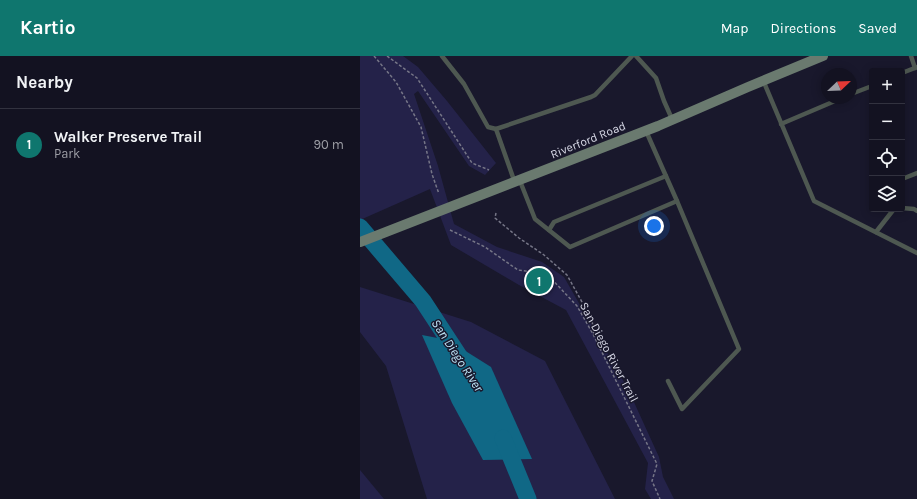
<!DOCTYPE html>
<html lang="en">
<head>
<meta charset="utf-8">
<style>
	:root { --surface:#131221; --page:#20202e; --text:#f1f3f6; --muted:#9d9ea5; --line:#32323f; --accent:#0f766e }
	body { margin:0; font-family:Karla,sans-serif; background:var(--page); color:var(--text) }
	.controls { position:absolute; right:12px; top:12px; display:grid; overflow:hidden; border-radius:4px; box-shadow:0 2px 10px #0003 }
	.controls button { width:36px; height:36px; display:grid; place-items:center; padding:0; border:0; border-bottom:1px solid var(--line); background:var(--surface); color:var(--text); font:20px sans-serif }
	.compass { position:absolute; left:461px; top:12px; width:36px; height:36px; border-radius:50%; background:var(--surface); box-shadow:0 2px 10px #0003; rotate:67deg }
	.you { position:absolute; left:294px; top:170px; width:14px; height:14px; margin:-10px; border:3px solid #fff; border-radius:50%; background:#1a73e8; box-shadow:0 0 0 6px #1a73e833 }
	.badge { display:grid; place-items:center; width:26px; height:26px; border-radius:50%; background:var(--accent); color:#fff; font-size:13px; font-weight:700 }
	.pin { position:absolute; translate:-50% -50%; border:2px solid #fff; box-shadow:0 1px 4px #0006 }
	.list { margin:0; padding:0; list-style:none }
	h2 { display:flex; justify-content:space-between; align-items:center; height:52px; margin:0; padding:0 16px; font-size:17px }
	h2 small { font-size:13px; font-weight:400; color:var(--muted) }
	.list li { display:grid; grid-template-columns:26px 1fr auto; gap:12px; align-items:center; box-sizing:border-box; height:72px; padding:0 16px; border-top:1px solid var(--line) }
	.list b { display:block; font-size:15px; white-space:nowrap }
	.list p { margin:0; font-size:13px; white-space:nowrap; color:var(--muted) }
	.list em { font-size:13px; font-style:normal; color:var(--muted) }
	.icon { flex:none; width:22px; height:22px; fill:none; stroke:currentColor; stroke-width:2; stroke-linecap:round; stroke-linejoin:round }
	.map { position:relative; flex:none; width:557px; height:443px; overflow:hidden }
	header { display:flex; align-items:center; gap:24px; box-sizing:border-box; height:56px; padding:0 20px; background:var(--accent); color:#fff }
	header strong { font-size:19px }
	nav { display:flex; gap:22px; margin-inline-start:auto; font-size:14px }
	main { display:flex }
	aside { flex:1; background:var(--surface) }
	.map>svg:first-child { display:block }
	.green { fill:#242249 }
	.water { fill:#106886 }
	.lines { fill:none; stroke-linecap:round; stroke-linejoin:round }
	.river { stroke:#106886; stroke-width:17 }
	.path { stroke:#767687; stroke-width:1.5; stroke-dasharray:3 2; stroke-linecap:butt }
	.lane { stroke:#4e5851; stroke-width:4.5 }
	.secondary { stroke:#6a7a6f; stroke-width:10 }
	.labels { text-anchor:middle; stroke-width:3; stroke-linejoin:round; paint-order:stroke }
	.street-label { font-size:12px; fill:#d6d7e5; stroke:#19182c }
	.water-label { font-size:13px; font-style:italic; fill:#bde4f6; stroke:#19182c }
</style>
</head>
<body>
<header>
<strong>Kartio</strong>
<nav><a>Map</a><a>Directions</a><a>Saved</a></nav>
</header>
<main>
<aside>
<h2>Nearby<small></small></h2>
<ul class="list">
<li><span class="badge">1</span><div><b>Walker Preserve Trail</b><p>Park</p></div><em>90 m</em></li>
</ul>
</aside>
<div class="map">
<svg width="557" height="443" viewBox="0 0 557 443">
	<rect width="100%" height="100%" fill="#19182c"/>
	<g class="green">
		<polygon points="0,0 43,0 58,11 87,45 136,107 125,119 109,110 58,35 54,38 78,110 94,168 137,191 182,206 204,221 268,333 299,401 303,421 314,443 291,443 285,433 288,407 206,254 159,229 91,189 70,133 0,164"/>
		<polygon points="0,231 111,266 185,305 255,443 67,443 26,310 0,276"/>
		<polygon points="0,414 24,443 0,443"/>
	</g>
	<polygon class="water" points="62,279 88,284 131,311 172,403 123,404 92,347"/>
	<g class="lines">
		<g class="river">
			<polyline points="0,171 63,245 101,303"/>
			<polyline points="143,382 168,443"/>
		</g>
		<g class="path">
			<polyline points="14,0 36,26 61,71 72,118 79,138"/>
			<polyline points="27,0 57,22 112,107 129,114"/>
			<polyline points="136,157 135,162 159,182 184,199 207,219 232,264 234,280"/>
			<polyline points="90,174 125,191 158,214 187,218 217,250 233,278 297,408 292,425 300,443"/>
		</g>
		<g class="lane">
			<polyline points="82,0 104,28 128,71 136,73"/>
			<polyline points="276,0 296,22 304,45 312,63"/>
			<polyline points="551,0 555,12"/>
			<polyline points="542,17 557,11"/>
			<polyline points="403,24 454,145 557,197"/>
			<polyline points="491,38 512,30"/>
			<polyline points="421,68 482,42"/>
			<polyline points="542,123 557,117"/>
			<polyline points="160,125 175,163 210,191 317,145 286,75"/>
			<polyline points="155,127 136,73 231,41 235,39 272,0"/>
			<polyline points="542,152 554,153 557,155"/>
			<polyline points="189,174 194,166 306,120"/>
			<polyline points="516,176 534,153"/>
			<polyline points="308,325 322,353 379,293 317,145"/>
		</g>
		<polyline class="secondary" points="0,186 298,70 388,31 463,0"/>
	</g>
	<g class="labels">
		<g class="street-label">
			<text transform="translate(228 84) rotate(-22)" y="4">Riverford Road</text>
			<text transform="translate(249 296) rotate(62)" y="4">San Diego River Trail</text>
		</g>
		<g class="water-label">
			<text transform="translate(98 299) rotate(57)" y="5">San Diego River</text>
		</g>
	</g>
</svg>
<div class="controls">
<button>+</button>
<button>−</button>
<button><svg class="icon" aria-label="locate" viewBox="0 0 24 24"><circle cx="12" cy="12" r="6"/><path d="M12 2v4M12 18v4M2 12h4M18 12h4"/></svg></button>
<button><svg class="icon" aria-label="layers" viewBox="0 0 24 24"><path d="M12 4l9 5-9 5-9-5zM3 14l9 5 9-5"/></svg></button>
</div>
<svg class="compass" viewBox="-18 -18 36 36"><path d="M0-13l5 13h-10z" fill="#e53935"/><path d="M0 13l5-13h-10z" fill="#9d9ea5"/></svg>
<div class="you"></div>
<div class="pin badge" style="left:179px;top:225px">1</div>
</div>
</main>
</body>
</html>
